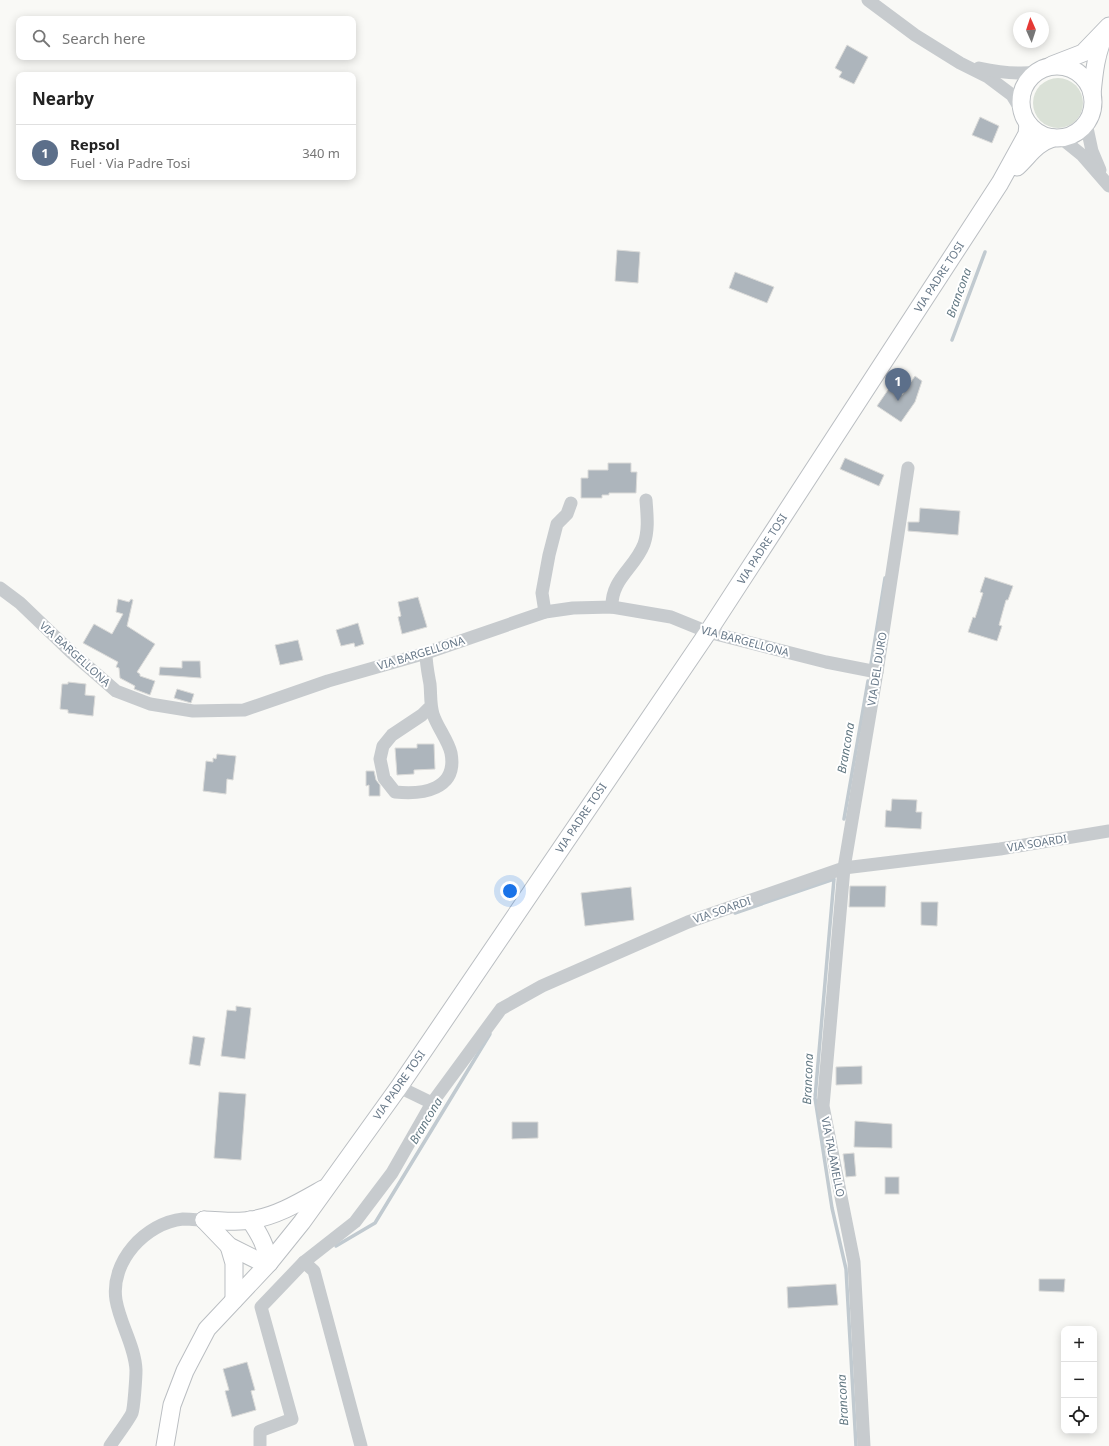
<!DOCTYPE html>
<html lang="en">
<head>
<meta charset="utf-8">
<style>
	:root { --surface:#fff; --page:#f6f6f6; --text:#222; --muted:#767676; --line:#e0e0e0; --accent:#b45309 }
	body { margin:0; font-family:"Noto Sans",sans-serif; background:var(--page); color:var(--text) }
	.controls { position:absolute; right:12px; bottom:12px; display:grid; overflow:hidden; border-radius:8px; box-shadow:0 2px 10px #0003 }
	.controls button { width:36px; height:36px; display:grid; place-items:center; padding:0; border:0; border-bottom:1px solid var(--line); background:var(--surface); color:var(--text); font:20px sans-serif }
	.compass { position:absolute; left:1013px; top:12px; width:36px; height:36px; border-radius:50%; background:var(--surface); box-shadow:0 2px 10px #0003; rotate:357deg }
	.you { position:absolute; left:510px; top:891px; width:14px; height:14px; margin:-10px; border:3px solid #fff; border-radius:50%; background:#1a73e8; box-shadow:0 0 0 6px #1a73e833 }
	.badge { display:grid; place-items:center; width:26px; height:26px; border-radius:50%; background:var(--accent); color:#fff; font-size:13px; font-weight:700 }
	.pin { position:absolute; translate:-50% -33px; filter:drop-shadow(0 1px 2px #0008) }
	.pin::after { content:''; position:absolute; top:21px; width:14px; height:12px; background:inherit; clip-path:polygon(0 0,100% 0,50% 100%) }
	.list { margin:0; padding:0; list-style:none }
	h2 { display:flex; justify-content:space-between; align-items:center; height:52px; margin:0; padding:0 16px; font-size:17px }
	h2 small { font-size:13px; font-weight:400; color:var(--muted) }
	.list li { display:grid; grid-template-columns:26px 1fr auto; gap:12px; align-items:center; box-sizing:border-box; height:56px; padding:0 16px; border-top:1px solid var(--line) }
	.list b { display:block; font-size:15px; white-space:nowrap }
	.list p { margin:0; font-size:13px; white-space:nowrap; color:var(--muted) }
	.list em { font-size:13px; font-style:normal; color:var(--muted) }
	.icon { flex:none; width:22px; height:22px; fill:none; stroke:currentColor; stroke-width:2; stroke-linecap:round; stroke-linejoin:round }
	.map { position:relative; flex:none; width:1109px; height:1446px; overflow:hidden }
	.search { position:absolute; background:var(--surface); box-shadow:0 2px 10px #0003; left:16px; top:16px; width:340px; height:44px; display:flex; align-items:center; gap:10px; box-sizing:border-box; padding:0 14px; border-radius:8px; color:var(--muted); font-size:15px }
	.panel { position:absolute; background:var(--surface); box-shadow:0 2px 10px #0003; left:16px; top:72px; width:340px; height:108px; border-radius:8px }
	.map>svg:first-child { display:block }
	.green { fill:#dae1d7 }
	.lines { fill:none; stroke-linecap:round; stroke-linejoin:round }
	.stream { stroke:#c1cad0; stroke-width:3.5 }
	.building { fill:#adb5bc; stroke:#dbdbd9 }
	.major-casing { stroke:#babec2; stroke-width:19 }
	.minor { stroke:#c7cbce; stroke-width:13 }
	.major { stroke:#fff; stroke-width:17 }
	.labels { text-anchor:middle; stroke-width:4; stroke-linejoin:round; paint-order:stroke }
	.street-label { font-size:11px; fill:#677888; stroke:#fff }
	.water-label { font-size:12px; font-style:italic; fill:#637983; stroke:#fff }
</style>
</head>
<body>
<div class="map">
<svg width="1109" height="1446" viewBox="0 0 1109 1446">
	<rect width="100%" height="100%" fill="#f9f9f6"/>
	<circle class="green" cx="1058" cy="103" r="25"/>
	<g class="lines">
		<g class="stream">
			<polyline points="952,340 985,252"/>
			<polyline points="871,664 885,578"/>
			<polyline points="844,819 868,681"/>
			<polyline points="735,913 834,879 815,1098 832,1208 846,1269 856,1446"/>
			<polyline points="336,1246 375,1223 490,1034"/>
		</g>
	</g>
	<g class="building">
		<polygon points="847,45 868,57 854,84 839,77 842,72 835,68"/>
		<polygon points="980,117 999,126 992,143 972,135"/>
		<polygon points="617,250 640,252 638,283 615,281"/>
		<polygon points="735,272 774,287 767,303 729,288"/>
		<polygon points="915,376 922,381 915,402 901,422 877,406 890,387 902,395"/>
		<polygon points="845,458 884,475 879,486 840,469"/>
		<polygon points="608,463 631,463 631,472 637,472 636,493 609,493 609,495 602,495 602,498 581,498 581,478 588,478 588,470 608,470"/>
		<polygon points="920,508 960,511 958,535 908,531 908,522 919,522"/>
		<polygon points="985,577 1013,586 1008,600 1006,600 999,625 1002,626 997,641 968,632 973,617 975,618 983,593 980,592"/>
		<polygon points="418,597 427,627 402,634 398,617 401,616 398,602"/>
		<polygon points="118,599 129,602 131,599 133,600 127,626 155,644 137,672 140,674 140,676 155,681 150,695 134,689 135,686 120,678 119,668 116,667 118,662 83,643 94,624 112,634 123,614 116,612"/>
		<polygon points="358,623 364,644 355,647 354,643 341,646 336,630"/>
		<polygon points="298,640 303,660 280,665 275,645"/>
		<polygon points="182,661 200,661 201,678 159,675 160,667 182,668"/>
		<polygon points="68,682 86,684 85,695 95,696 93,716 68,713 68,710 60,709 62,684 68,684"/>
		<polygon points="177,689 194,694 191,703 174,698"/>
		<polygon points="417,744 434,744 435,769 414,770 414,774 397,775 395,748 417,748"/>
		<polygon points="217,754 236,756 233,780 227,779 226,794 203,791 206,761 213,762 213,758 216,759"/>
		<polygon points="366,771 374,771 376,780 380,785 380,796 369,796 369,785 366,786"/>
		<polygon points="892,799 917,800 916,812 922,812 921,829 885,827 886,810 891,811"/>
		<polygon points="850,886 886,886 885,907 849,907"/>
		<polygon points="631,887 634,920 585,926 581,893"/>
		<polygon points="921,902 938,902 937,926 921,925"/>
		<polygon points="236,1006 251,1008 245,1059 221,1056 227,1010 236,1011"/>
		<polygon points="193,1036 205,1038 200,1066 189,1064"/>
		<polygon points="862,1066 862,1084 836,1085 836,1067"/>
		<polygon points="219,1092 246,1094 241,1160 214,1158"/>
		<polygon points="855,1121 892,1124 892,1148 854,1147"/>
		<polygon points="512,1122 538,1122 538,1138 512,1139"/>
		<polygon points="854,1153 856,1176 846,1177 843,1154"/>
		<rect x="885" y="1177" width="14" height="17"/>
		<polygon points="1039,1279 1065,1279 1064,1292 1039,1291"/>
		<polygon points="836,1284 838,1305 788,1308 787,1287"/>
		<polygon points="247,1362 255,1390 251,1391 256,1410 232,1417 225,1391 229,1390 223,1369"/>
	</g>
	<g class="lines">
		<g class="major-casing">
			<g id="major">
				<polyline points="1052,65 1083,53 1109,26"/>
				<circle cx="1057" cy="102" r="36"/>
				<path d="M1092 94C1094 73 1096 53 1105 34"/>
				<path d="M1017 167C1030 155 1035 144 1053 138"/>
				<path d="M204 1220C219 1220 236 1223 251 1220 277 1216 300 1202 323 1189"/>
				<polyline points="204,1220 229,1246 257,1260 269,1263"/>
				<path d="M250 1220C260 1235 266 1246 269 1263"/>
				<polyline points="229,1246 234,1263 234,1300"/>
				<polyline points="165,1446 172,1405 185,1371 207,1329 269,1263 302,1222 399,1087 708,632 1000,183 1027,134 1028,124"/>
			</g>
		</g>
		<g class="minor">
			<polyline points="868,0 915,35 960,63 988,77 1012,95 1020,108"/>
			<path d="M979 68C998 72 1017 75 1037 72"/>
			<polyline points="1086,123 1092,151 1100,170"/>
			<polyline points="1061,138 1082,155 1109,186"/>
			<polyline points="0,588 20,603 71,652 116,691 150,704 193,711 244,710 328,681 426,653 545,612 573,608 612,607 671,617 708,632 826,662 877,672"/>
			<path d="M612 607C611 579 635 568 644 544 649 530 647 514 646 500"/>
			<polyline points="545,612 542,593 549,555 557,524 567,514 571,503"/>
			<path d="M426 653C426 664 428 673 430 684 431 694 430 704 433 714 437 727 448 740 451 753 458 790 422 795 395 792L384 778 380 759 383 746 392 735 422 715 431 706"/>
			<polyline points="399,1087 432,1103 501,1009 542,986 688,922 844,868 1000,849 1109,831"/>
			<polyline points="260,1445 260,1431 292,1419 261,1307 304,1262"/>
			<path d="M110 1446C115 1438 129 1420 132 1413 134 1408 136 1377 136 1370 135 1346 120 1324 116 1300 110 1262 145 1223 183 1219 189 1219 197 1220 204 1220"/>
			<polyline points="361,1446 314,1271 304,1262 355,1222 392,1173 432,1103"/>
			<polyline points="864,1446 854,1262 823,1106 844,868 877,672 908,468"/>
		</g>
		<use href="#major" class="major"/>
	</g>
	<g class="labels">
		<g class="street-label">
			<text transform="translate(939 277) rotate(-57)" y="4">VIA PADRE TOSI</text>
			<text transform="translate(762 549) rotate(-57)" y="4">VIA PADRE TOSI</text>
			<text transform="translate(745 641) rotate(15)" y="4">VIA BARGELLONA</text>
			<text transform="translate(421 653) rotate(-17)" y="4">VIA BARGELLONA</text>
			<text transform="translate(75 654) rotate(42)" y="4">VIA BARGELLONA</text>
			<text transform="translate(877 669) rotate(-81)" y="4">VIA DEL DURO</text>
			<text transform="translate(581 818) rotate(-56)" y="4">VIA PADRE TOSI</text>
			<text transform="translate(1037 843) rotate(-9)" y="4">VIA SOARDI</text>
			<text transform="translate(722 910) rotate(-19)" y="4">VIA SOARDI</text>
			<text transform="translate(399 1085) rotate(-55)" y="4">VIA PADRE TOSI</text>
			<text transform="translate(833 1157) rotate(79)" y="4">VIA TALAMELLO</text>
		</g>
		<g class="water-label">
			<text transform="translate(959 293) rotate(-70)" y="4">Brancona</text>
			<text transform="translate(846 748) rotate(-80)" y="4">Brancona</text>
			<text transform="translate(808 1079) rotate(-88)" y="4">Brancona</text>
			<text transform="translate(426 1121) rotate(-59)" y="4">Brancona</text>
			<text transform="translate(843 1400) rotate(-93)" y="4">Brancona</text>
		</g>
	</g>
</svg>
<div class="controls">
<button>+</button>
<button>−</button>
<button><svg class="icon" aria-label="locate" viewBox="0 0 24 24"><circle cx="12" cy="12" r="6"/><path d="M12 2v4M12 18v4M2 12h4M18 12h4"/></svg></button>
</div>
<svg class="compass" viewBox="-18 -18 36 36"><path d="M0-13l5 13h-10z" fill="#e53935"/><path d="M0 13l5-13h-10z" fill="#767676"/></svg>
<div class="you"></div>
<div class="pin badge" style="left:898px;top:401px;background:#5c6f8a">1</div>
<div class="search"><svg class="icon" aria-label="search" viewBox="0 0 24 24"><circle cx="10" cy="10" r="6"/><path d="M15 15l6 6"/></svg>Search here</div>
<section class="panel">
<h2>Nearby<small></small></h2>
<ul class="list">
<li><span class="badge" style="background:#5c6f8a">1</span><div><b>Repsol</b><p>Fuel · Via Padre Tosi</p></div><em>340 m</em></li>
</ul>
</section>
</div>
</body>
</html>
